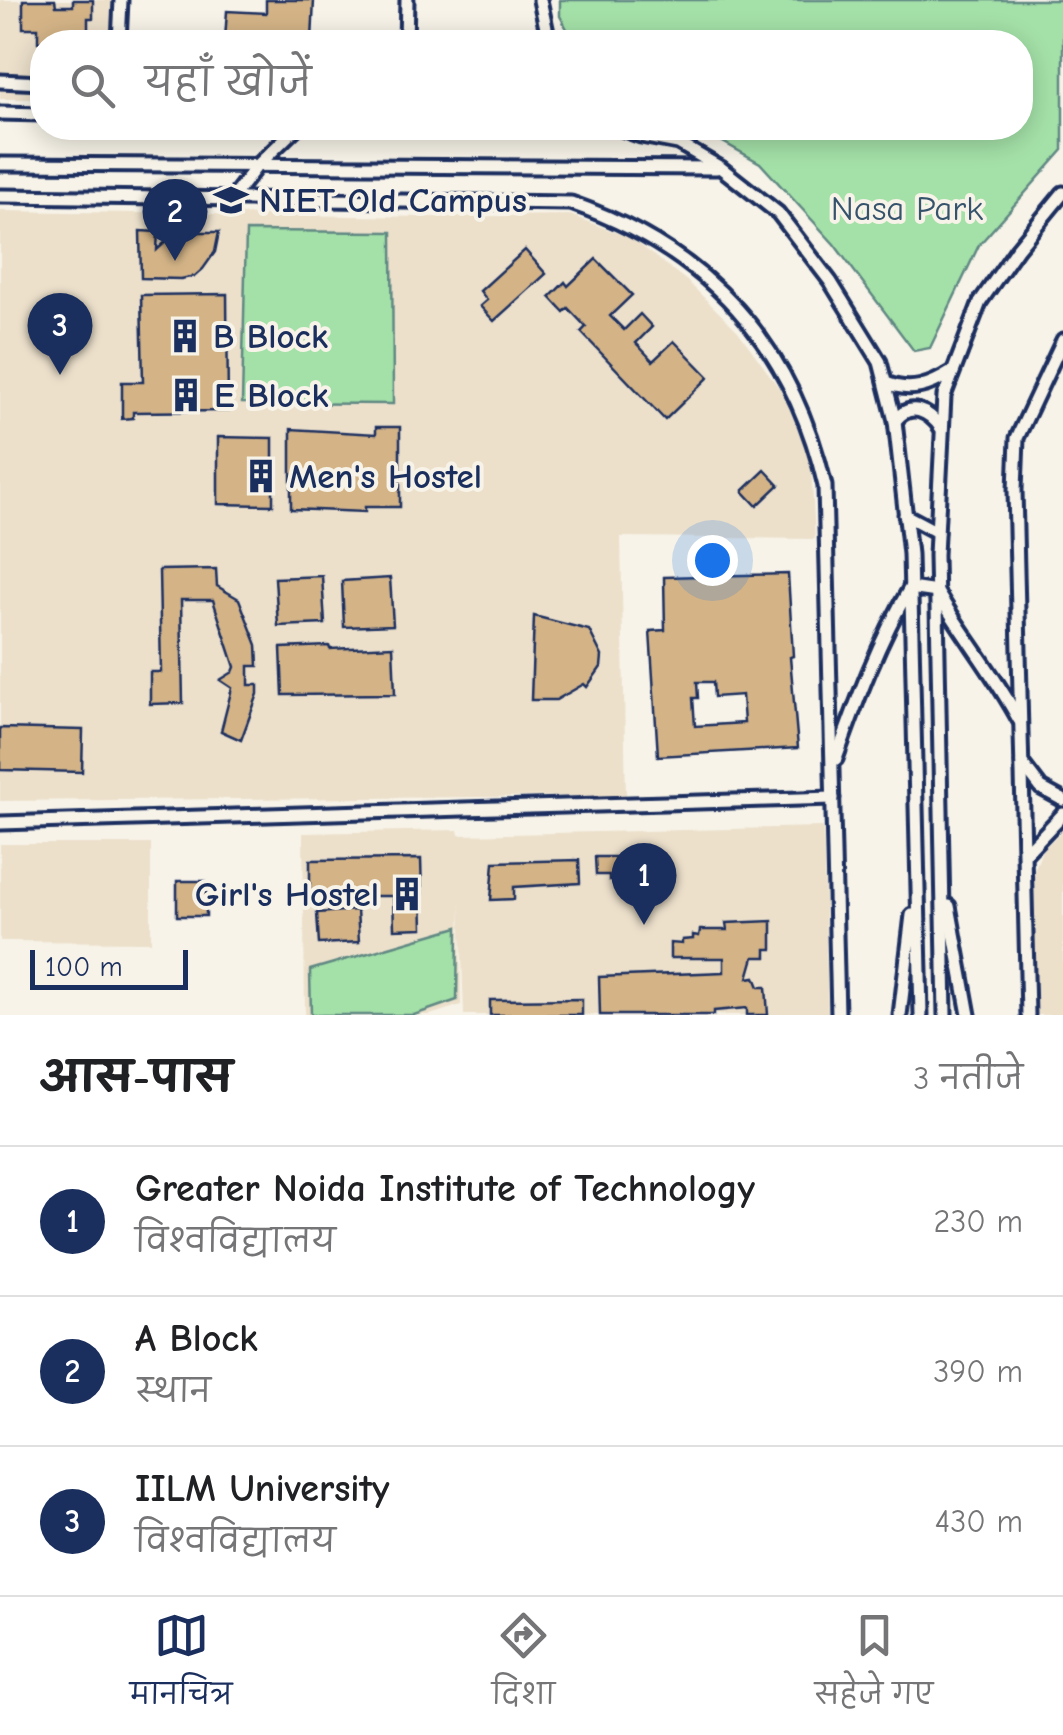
<!DOCTYPE html>
<html lang="hi">
<head>
<meta charset="utf-8">
<style>
	:root { --surface:#fff; --page:#f2f2f2; --text:#202124; --muted:#757577; --line:#e0e0e0; --accent:#1b2f5e }
	body { margin:0; font-family:"Comic Neue","Playpen Sans Deva",sans-serif; background:var(--page); color:var(--text) }
	.scale { position:absolute; left:30px; bottom:25px; width:158px; box-sizing:border-box; padding-left:10px; border:5px solid #1b2f5e; border-top:0; font-size:28px; line-height:35px; white-space:nowrap; color:#1b2f5e; -webkit-text-stroke:8px #f7f3e8; paint-order:stroke }
	.you { position:absolute; left:712px; top:560px; width:35px; height:35px; margin:-25px; border:8px solid #fff; border-radius:50%; background:#1a73e8; box-shadow:0 0 0 15px #1a73e833 }
	.badge { display:grid; place-items:center; width:65px; height:65px; border-radius:50%; background:var(--accent); color:#fff; font-size:32px; font-weight:700 }
	.pin { position:absolute; translate:-50% -82px; filter:drop-shadow(0 2px 5px #0008) }
	.pin::after { content:''; position:absolute; top:52px; width:35px; height:30px; background:inherit; clip-path:polygon(0 0,100% 0,50% 100%) }
	.list { margin:0; padding:0; list-style:none }
	h2 { display:flex; justify-content:space-between; align-items:center; height:130px; margin:0; padding:0 40px; font-size:42px }
	h2 small { font-size:32px; font-weight:400; color:var(--muted) }
	.list li { display:grid; grid-template-columns:65px 1fr auto; gap:30px; align-items:center; box-sizing:border-box; height:150px; padding:0 40px; border-top:2px solid var(--line) }
	.list b { display:block; font-size:38px; white-space:nowrap }
	.list p { margin:0; font-size:32px; white-space:nowrap; color:var(--muted) }
	.list em { font-size:32px; font-style:normal; color:var(--muted) }
	.icon { flex:none; width:55px; height:55px; fill:none; stroke:currentColor; stroke-width:2; stroke-linecap:round; stroke-linejoin:round }
	.map { position:relative; flex:none; width:1063px; height:1015px; overflow:hidden }
	.search { position:absolute; background:var(--surface); box-shadow:0 5px 25px #0003; left:30px; right:30px; top:30px; height:110px; display:flex; align-items:center; gap:25px; box-sizing:border-box; padding:0 35px; border-radius:40px; color:var(--muted); font-size:38px }
	.sheet { height:580px; background:var(--surface) }
	nav { display:flex; justify-content:space-around; align-items:center; box-sizing:border-box; height:140px; border-top:2px solid var(--line); background:var(--surface); font-size:28px; color:var(--muted) }
	nav a { display:grid; justify-items:center; gap:5px }
	nav .on { color:var(--accent) }
	.map>svg:first-child { display:block }
	.built { fill:#ece0cb }
	.green { fill:#a4e1a8; stroke:#608883; stroke-width:2.5 }
	.building { fill:#d4b487; stroke:#1b2f5e; stroke-width:2.5; fill-rule:evenodd }
	.lines { fill:none; stroke-linecap:round; stroke-linejoin:round }
	.minor-casing { stroke:#1b2f5e; stroke-width:19 }
	.minor { stroke:#f7f3e8; stroke-width:11 }
	.labels { text-anchor:middle; stroke-width:8; stroke-linejoin:round; paint-order:stroke }
	.poi-label { font-size:35px; font-weight:bold; fill:#1b2f5e; stroke:#f7f3e8; text-anchor:start }
	.park-label { font-size:35px; fill:#36536d; stroke:#f7f3e8 }
</style>
</head>
<body>
<div class="map">
<svg width="1063" height="1015" viewBox="0 0 1063 1015">
	<rect width="100%" height="100%" fill="#f7f3e8"/>
	<filter id="ink" filterUnits="userSpaceOnUse"><feTurbulence type="fractalNoise" baseFrequency=".01" numOctaves="2"/><feDisplacementMap in="SourceGraphic" scale="20" xChannelSelector="R" yChannelSelector="G"/><feConvolveMatrix kernelMatrix="1 2 1 2 8 2 1 2 1" color-interpolation-filters="sRGB"/></filter>
	<g filter="url(#ink)">
		<g class="built">
			<polygon points="0,0 129,0 129,42 42,42 42,99 0,99"/>
			<polygon points="0,211 430,217 570,215 631,238 687,281 738,331 784,395 811,461 815,539 621,537 626,796 0,801"/>
			<polygon points="823,827 828,1015 464,1015 460,903 461,1005 430,1015 305,1015 303,833 458,830 459,835"/>
			<polygon points="1063,830 1063,1015 1036,1015 1032,877 1042,850"/>
			<polygon points="0,844 151,844 151,942 0,941"/>
		</g>
		<g class="green">
			<polygon points="560,0 1063,0 1063,150 979,245 930,348 914,351 834,244 760,163 698,128 1020,128 1020,42 574,42 560,16"/>
			<polygon points="246,231 392,232 393,404 242,403"/>
			<polygon points="458,927 457,1000 414,1015 311,1015 310,970"/>
		</g>
		<g class="building">
			<polygon points="23,0 55,0 56,6 73,6 73,0 93,0 93,18 88,18 88,42 38,42 38,28 23,28"/>
			<polygon points="266,0 314,0 312,40 238,42 225,39 227,11 266,13"/>
			<polygon points="140,231 158,232 157,250 172,236 193,232 219,232 215,252 203,269 195,276 181,279 141,278"/>
			<polygon points="525,250 546,274 494,321 480,306 487,300 480,291"/>
			<polygon points="596,259 632,295 610,316 624,330 640,314 652,327 636,343 653,361 674,341 709,377 665,420 581,332 586,327 568,308 564,312 550,297 565,282 568,286"/>
			<polygon points="227,294 228,411 133,412 133,418 122,419 122,382 143,382 141,295"/>
			<polygon points="376,427 400,427 400,507 365,507 365,512 291,509 291,429 376,434"/>
			<polygon points="218,437 273,438 273,505 218,504"/>
			<polygon points="765,470 779,485 757,506 743,491"/>
			<polygon points="216,569 217,586 239,599 257,645 258,666 249,666 249,685 258,685 258,694 241,740 221,731 232,688 220,680 233,672 235,667 213,600 181,600 183,703 150,704 150,672 161,672 159,570"/>
			<path d="M788 574 793 656 790 657 798 748 658 756 650 631 665 630 664 577ZM697 682H713L714 697 742 695 744 723 695 726 693 698H698Z"/>
			<polygon points="322,576 325,624 278,626 275,578"/>
			<polygon points="390,578 393,625 344,627 342,581"/>
			<polygon points="534,616 589,630 602,656 601,667 587,687 584,684 556,700 531,700"/>
			<polygon points="329,646 330,649 393,646 395,694 283,695 281,648"/>
			<polygon points="0,728 83,730 82,772 0,770"/>
			<polygon points="595,857 624,857 625,874 617,874 617,880 609,880 609,875 596,875"/>
			<polygon points="421,859 423,928 394,929 393,896 310,896 310,860"/>
			<polygon points="579,860 580,883 514,887 514,899 491,900 494,862"/>
			<rect x="177" y="881" width="29" height="35"/>
			<polygon points="357,910 359,942 319,944 317,913"/>
			<polygon points="772,921 772,949 766,949 766,957 754,957 748,978 755,977 759,987 766,987 768,1015 747,1015 747,1008 714,1011 714,1015 600,1015 599,977 724,972 724,958 670,958 670,943 682,944 682,940 693,939 693,935 699,936 700,930 727,930 726,923"/>
			<polygon points="582,999 582,1015 490,1015 490,1000"/>
		</g>
		<g class="lines">
			<g class="minor-casing">
				<g id="minor">
					<polyline points="540,0 549,42"/>
					<polyline points="119,42 121,0"/>
					<polyline points="406,42 407,0"/>
					<polyline points="0,81 42,83"/>
					<polyline points="0,113 42,114"/>
					<polyline points="619,128 641,136 678,143 721,168 778,213 830,281 880,362 895,421 910,554 921,1015"/>
					<polyline points="0,164 716,168"/>
					<path d="M0 196 571 203C709 251 792 344 825 486L838 1015"/>
					<polyline points="233,197 256,167 296,128"/>
					<path d="M886 383C911 393 930 386 952 372"/>
					<path d="M895 421C910 401 929 411 941 428"/>
					<polyline points="905,515 937,532"/>
					<path d="M836 759C857 700 878 642 910 588L937 592C963 636 995 675 1019 720"/>
					<polyline points="1022,763 1041,788 1063,800"/>
					<polyline points="0,823 833,798"/>
					<polyline points="1025,854 1063,814"/>
					<polyline points="949,906 969,1015"/>
					<polyline points="900,1015 912,915"/>
					<polyline points="945,1015 936,555 944,396 980,302 1017,249 1063,193"/>
					<polyline points="1028,1015 1015,490 1017,438 1063,340"/>
				</g>
			</g>
			<use href="#minor" class="minor"/>
		</g>
	</g>
	<defs>
		<g id="university-bare" transform="scale(2.7)"><path d="M0-5L7-2L0 1L-7-2ZM-4 1L0 2.5L4 1V4Q0 6-4 4Z" fill="#1b2f5e" stroke="#f7f3e8" stroke-width="2.5" paint-order="stroke"/></g>
		<g id="building-bare" transform="scale(2.7)"><path d="M-4-6H4V6H1V3H-1V6H-4ZM-2.5-4.3h1.7v1.8h-1.7ZM.8-4.3h1.7v1.8H.8ZM-2.5-1h1.7V.8h-1.7ZM.8-1h1.7V.8H.8Z" fill="#1b2f5e" stroke="#f7f3e8" stroke-width="2.5" paint-order="stroke"/></g>
	</defs>
	<g fill-rule="evenodd">
		<use href="#university-bare" x="231" y="200"/>
		<use href="#building-bare" x="185" y="336"/>
		<use href="#building-bare" x="186" y="395"/>
		<use href="#building-bare" x="261" y="476"/>
		<use href="#building-bare" x="407" y="894"/>
	</g>
	<g class="labels">
		<g class="poi-label">
			<text x="259" y="212">NIET Old Campus</text>
			<text x="213" y="348">B Block</text>
			<text x="214" y="407">E Block</text>
			<text x="289" y="488">Men's Hostel</text>
			<text x="379" y="906" text-anchor="end">Girl's Hostel</text>
		</g>
		<g class="park-label">
			<text x="907" y="220">Nasa Park</text>
		</g>
	</g>
</svg>
<div class="scale">100 m</div>
<div class="you"></div>
<div class="pin badge" style="left:644px;top:925px">1</div>
<div class="pin badge" style="left:175px;top:261px">2</div>
<div class="pin badge" style="left:60px;top:375px">3</div>
<div class="search"><svg class="icon" aria-label="search" viewBox="0 0 24 24"><circle cx="10" cy="10" r="6"/><path d="M15 15l6 6"/></svg>यहाँ खोजें</div>
</div>
<section class="sheet">
<h2>आस-पास<small>3 नतीजे</small></h2>
<ul class="list">
<li><span class="badge">1</span><div><b>Greater Noida Institute of Technology</b><p>विश्वविद्यालय</p></div><em>230 m</em></li>
<li><span class="badge">2</span><div><b>A Block</b><p>स्थान</p></div><em>390 m</em></li>
<li><span class="badge">3</span><div><b>IILM University</b><p>विश्वविद्यालय</p></div><em>430 m</em></li>
</ul>
</section>
<nav>
<a class="on"><svg class="icon" aria-label="map" viewBox="0 0 24 24"><path d="M3 6l6-2 6 2 6-2v14l-6 2-6-2-6 2zM9 4v14M15 6v14"/></svg>मानचित्र</a>
<a><svg class="icon" aria-label="directions" viewBox="0 0 24 24"><path d="M12 3l9 9-9 9-9-9zM9 14v-3h6M13 9l2 2-2 2"/></svg>दिशा</a>
<a><svg class="icon" aria-label="saved" viewBox="0 0 24 24"><path d="M7 4h10v16l-5-4-5 4z"/></svg>सहेजे गए</a>
</nav>
</body>
</html>
